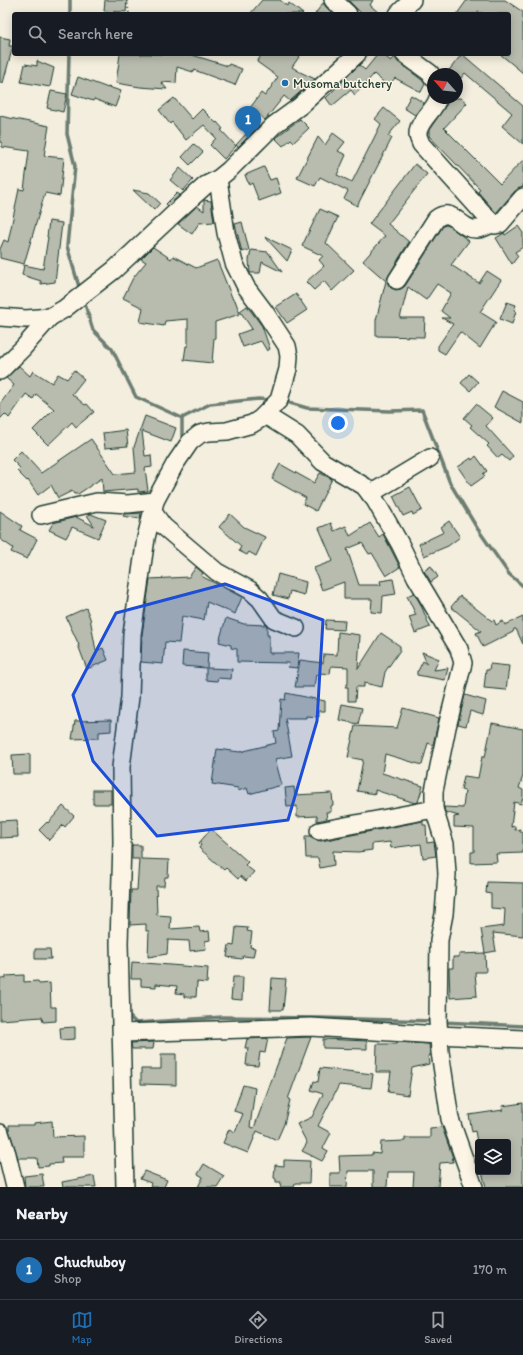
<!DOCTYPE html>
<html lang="en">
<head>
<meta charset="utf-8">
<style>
	:root { --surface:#171b24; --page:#242831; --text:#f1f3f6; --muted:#9ea1a6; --line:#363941; --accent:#1f6fb2 }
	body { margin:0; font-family:Itim,sans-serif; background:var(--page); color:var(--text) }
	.controls { position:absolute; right:12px; bottom:12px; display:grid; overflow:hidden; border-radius:4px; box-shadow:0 2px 10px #0003 }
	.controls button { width:36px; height:36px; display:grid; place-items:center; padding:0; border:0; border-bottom:1px solid var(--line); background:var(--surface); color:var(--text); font:20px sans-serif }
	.compass { position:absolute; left:427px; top:68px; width:36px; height:36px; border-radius:50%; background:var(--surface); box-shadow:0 2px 10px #0003; rotate:297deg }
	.you { position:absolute; left:338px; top:423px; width:14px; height:14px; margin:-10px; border:3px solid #fff; border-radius:50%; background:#1a73e8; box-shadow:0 0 0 6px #1a73e833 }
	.badge { display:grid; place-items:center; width:26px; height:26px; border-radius:50%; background:var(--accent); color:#fff; font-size:13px; font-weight:700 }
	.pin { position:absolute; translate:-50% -33px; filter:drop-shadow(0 1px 2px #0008) }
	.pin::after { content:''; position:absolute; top:21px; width:14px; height:12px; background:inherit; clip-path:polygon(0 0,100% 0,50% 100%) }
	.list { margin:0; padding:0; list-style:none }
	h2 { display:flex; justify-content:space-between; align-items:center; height:52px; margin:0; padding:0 16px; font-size:17px }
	h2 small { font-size:13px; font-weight:400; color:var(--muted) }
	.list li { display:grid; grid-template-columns:26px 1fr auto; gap:12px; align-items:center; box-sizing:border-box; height:60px; padding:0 16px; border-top:1px solid var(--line) }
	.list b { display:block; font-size:15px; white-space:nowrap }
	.list p { margin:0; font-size:13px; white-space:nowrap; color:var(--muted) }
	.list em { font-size:13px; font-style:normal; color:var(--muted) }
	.icon { flex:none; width:22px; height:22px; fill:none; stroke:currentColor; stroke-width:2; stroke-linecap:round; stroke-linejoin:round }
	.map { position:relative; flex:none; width:523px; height:1187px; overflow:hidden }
	.search { position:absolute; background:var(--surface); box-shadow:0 2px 10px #0003; left:12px; right:12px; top:12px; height:44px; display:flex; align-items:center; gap:10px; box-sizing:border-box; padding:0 14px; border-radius:4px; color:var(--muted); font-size:15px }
	.sheet { height:112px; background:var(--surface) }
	nav { display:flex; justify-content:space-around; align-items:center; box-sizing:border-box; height:56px; border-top:1px solid var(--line); background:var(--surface); font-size:11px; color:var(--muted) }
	nav a { display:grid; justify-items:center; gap:2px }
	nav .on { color:var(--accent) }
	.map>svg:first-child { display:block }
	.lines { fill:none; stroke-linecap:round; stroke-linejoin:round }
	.stream { stroke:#6c7d72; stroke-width:3.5 }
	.building { fill:#b8bcae; stroke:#1f3d34 }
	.minor-casing { stroke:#1f3d34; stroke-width:20 }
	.path { stroke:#1f3d34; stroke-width:2; stroke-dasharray:1 3; stroke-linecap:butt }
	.minor { stroke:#fcf5e5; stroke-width:17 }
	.marked { fill:#1d4ed8; fill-opacity:0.2; stroke:#1d4ed8; stroke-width:3; stroke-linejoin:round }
	.poi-dot { fill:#1f6fb2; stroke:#fcf5e5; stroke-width:1.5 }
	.labels { text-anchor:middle; stroke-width:3; stroke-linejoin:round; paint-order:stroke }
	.poi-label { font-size:13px; fill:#1f3d34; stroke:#fcf5e5; text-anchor:start }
</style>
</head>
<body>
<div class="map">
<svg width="523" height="1187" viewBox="0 0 523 1187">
	<rect width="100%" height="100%" fill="#f3eede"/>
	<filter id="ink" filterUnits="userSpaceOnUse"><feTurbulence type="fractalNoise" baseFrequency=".025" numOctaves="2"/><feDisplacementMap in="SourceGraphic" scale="8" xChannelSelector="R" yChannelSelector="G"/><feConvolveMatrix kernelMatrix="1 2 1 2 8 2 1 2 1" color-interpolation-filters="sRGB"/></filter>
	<g filter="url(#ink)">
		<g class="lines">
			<g class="stream">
				<polyline points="70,14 70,0"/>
				<polyline points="69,54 67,134 75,166 67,246 80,290"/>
				<polyline points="84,301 93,330 112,349 136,397 182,418 210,404 258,399 271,400"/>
				<polyline points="283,401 307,408 390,411 422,410 450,483 477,528 509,574 523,586"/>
				<polyline points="182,418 182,444"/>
				<polyline points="126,1013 136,1023 223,1017 321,1018 434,1021"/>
				<polyline points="442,1022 523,1026"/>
			</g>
		</g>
		<g class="building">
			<polygon points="105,0 127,0 126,12 104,11"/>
			<polygon points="262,0 280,0 287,6 289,3 303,14 250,14"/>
			<polygon points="348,0 373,0 370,5 380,14 362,14"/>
			<polygon points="467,0 505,0 523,12 523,73 500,54 509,54 509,14 483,14 478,11 475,14 457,14"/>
			<polygon points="323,3 326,7 333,14 315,14"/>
			<polygon points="0,37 10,39 9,46 13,46 3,83 0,82"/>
			<polygon points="120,54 189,54 228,66 229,64 242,69 235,85 194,70 193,72 177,67 176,83 161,82 167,89 140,87 116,83"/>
			<polygon points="262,54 301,54 292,67 300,72 315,79 290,101 284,96 265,120 250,108 261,93 265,96 278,77 257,62"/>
			<polygon points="378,54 382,54 391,61 395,57 398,62 422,80 425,84 421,92 395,78 388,86 374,74 355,95 351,90 332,106 326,98 359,65 365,70"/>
			<polygon points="462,54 523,106 523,144 502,126 512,113 465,73 457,83 457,74 446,74"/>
			<polygon points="37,61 54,68 50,87 21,82 25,64 37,66"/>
			<polygon points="78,77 108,88 108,87 121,91 115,107 94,99 93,101 72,94"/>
			<polygon points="51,91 67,94 63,112 47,108"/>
			<polygon points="411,95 424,103 415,115 404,108"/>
			<polygon points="174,98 192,119 202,109 216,123 217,122 223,129 221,130 236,146 224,159 210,145 216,138 204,125 186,140 172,122 170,124 159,110"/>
			<polygon points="451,98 461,98 467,103 444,128 500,184 523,160 523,187 515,191 496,213 478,192 480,189 429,136 429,130"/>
			<polygon points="384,108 400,121 388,136 392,138 357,206 344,199 348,191 320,177 315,186 297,178 318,137 325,145 333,133 345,142 338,151 346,155 337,175 352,182 381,124 375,119"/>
			<polygon points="0,116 49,126 44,156 64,158 60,196 45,193 24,264 0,258 0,249 4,240 8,242 19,189 24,190 29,151 2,147 2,143 0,142"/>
			<polygon points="300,119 309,128 294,142 291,139 283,146 275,138"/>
			<polygon points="256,123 259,126 238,147 236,145"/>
			<polygon points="194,144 203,152 190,165 182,157"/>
			<polygon points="415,164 427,174 388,224 409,242 389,275 387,279 388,284 391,288 396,290 401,289 405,286 443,226 446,225 449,226 469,241 451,265 479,283 487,271 501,280 480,312 496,322 480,348 460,332 445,354 438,350 438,346 453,324 442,318 450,318 441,311 451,293 437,284 426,300 408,287 400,318 425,318 424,337 376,336 376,320 386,281 363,261 385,236 369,224"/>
			<polygon points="264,167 270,180 276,178 281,193 259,201 252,183 249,185 245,175"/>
			<polygon points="180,168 193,180 183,191 170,180"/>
			<polygon points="133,190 149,193 160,203 154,210"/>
			<polygon points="177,193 180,195 168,206 166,204"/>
			<polygon points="204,200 211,201 214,222 199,223 192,234 178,224 197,206 204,211"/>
			<polygon points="320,209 338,217 326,243 354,270 332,291 324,281 314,290 306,282 324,266 319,260 323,256 302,246"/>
			<polygon points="49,221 62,223 55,282 41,284 41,281 22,275 24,265 43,269 48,237 47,237"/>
			<polygon points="242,222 249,250 242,252 235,224"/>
			<polygon points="518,226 523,233 523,247 515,252 518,256 512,264 496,238 504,233 505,235"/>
			<polygon points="265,237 292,250 287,261"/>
			<polygon points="153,247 171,259 173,256 196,268 217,260 233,300 235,300 240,314 215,322 215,338 214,338 212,363 184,360 186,346 188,346 188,319 165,321 164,326 140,322 143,308 123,298 133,278 146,262 141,259"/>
			<polygon points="251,250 268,252 282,272 262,262 260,273 250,273 249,260"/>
			<polygon points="296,294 307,310 287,323 276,307"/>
			<polygon points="507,302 516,305 514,310 516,311 512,324 500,319"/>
			<polygon points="247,306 262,326 270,349 267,351 261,341 243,347 238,334 252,329 240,311"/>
			<polygon points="19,366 30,376 33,371 52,383 58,374 67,379 74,370 84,379 72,394 85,405 87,404 94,412 76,427 72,422 48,445 33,430 54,409 36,394 33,399 26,394 9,418 5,414 0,419 0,404 14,385 6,378"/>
			<polygon points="469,374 478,382 470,391 461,383"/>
			<polygon points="502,391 523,402 523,423 494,407"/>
			<polygon points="476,404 493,418 486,426 513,456 509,461 502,455 498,458 487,446 489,444 470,427 472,425 464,418"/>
			<polygon points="145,416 176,428 171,442 142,431 145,456 151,455 152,467 145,468 148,491 138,492 138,489 103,492 102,478 78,494 74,494 72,491 58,498 51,485 38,495 28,480 27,481 17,471 20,468 12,460 21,451 41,473 91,439 115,474 136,472 134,447"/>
			<polygon points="126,430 128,446 105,448 103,433"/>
			<polygon points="476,456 487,471 483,474 485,476 471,486 458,467 471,458 472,460"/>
			<polygon points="280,464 314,483 320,473 332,479 316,511 303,504 306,498 272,479"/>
			<polygon points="410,487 422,510 413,515 412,512 403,516 393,496"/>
			<polygon points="0,511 22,526 20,530 37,539 27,559 11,552 13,548 0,539"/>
			<polygon points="141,513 140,519 123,516 124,514"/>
			<polygon points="91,514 106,520 98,538 72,527 66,538 49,530 53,523 76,517 94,526 87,515"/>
			<polygon points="230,514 244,527 265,537 256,556 249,552 247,555 239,551 241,546 219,527"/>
			<polygon points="449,521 460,537 448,546 424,556 419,544 444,532 441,527"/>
			<polygon points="331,523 334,531 346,526 350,536 370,523 379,537 383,534 400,567 386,576 372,553 369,554 362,543 347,549 359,585 381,585 380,581 393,579 396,594 383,596 382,613 371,612 372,599 344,599 344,582 322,590 314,568 333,561 319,528"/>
			<polygon points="431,566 438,577 431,582 424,571"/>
			<polygon points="196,567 203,573 201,576 242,597 235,614 207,602 204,620 182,616 179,643 165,642 163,664 141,662 142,635 150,579 189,577"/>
			<polygon points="278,574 306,582 304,595 290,591 288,599 273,595"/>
			<polygon points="414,593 420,603 430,627 415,633 409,617 416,615 407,596"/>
			<polygon points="460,596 492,621 494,620 496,625 503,621 505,625 523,617 523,644 516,629 514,629 513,632 483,647 476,633 481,631 451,607"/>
			<polygon points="86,608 90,618 96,651 103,648 108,660 87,669 78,645 79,645 66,617"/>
			<polygon points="226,618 244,624 266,625 267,626 267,635 269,635 269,653 299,653 297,668 288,667 289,663 237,662 237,649 231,648 231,645 219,642"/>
			<polygon points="326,620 345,621 344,630 325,629"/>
			<polygon points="338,632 360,635 358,669 381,633 400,646 400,650 385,672 382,687 364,683 364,687 356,687 355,701 348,701 348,687 345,687 348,683 348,667 331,666 330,674 320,673 320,675 316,674 314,687 295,687 300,660 323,663 324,654 337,655"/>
			<polygon points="183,651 208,653 207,668 232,669 231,679 218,678 217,681 206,680 206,668 182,666"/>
			<polygon points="422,652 439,659 434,670 448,668 445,680 417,675 417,671 418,671 423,661 427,664"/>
			<polygon points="490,664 509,666 506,690 484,688 486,670 489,670"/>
			<polygon points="286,693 325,701 325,711 319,711 319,717 306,716 306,718 285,718 292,756 275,759 282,785 249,794 247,788 238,791 238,788 212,784 217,749 240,752 276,743 274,732 279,731 281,699 285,700"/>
			<polygon points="465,695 486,701 483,715 470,711 466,726 458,724"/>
			<polygon points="342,704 362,708 358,724 339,720"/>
			<polygon points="403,708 439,718 433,745 428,743 422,765 385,754 382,773 423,786 418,802 415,803 375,790 375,794 357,791 363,760 348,757 355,726 397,728"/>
			<polygon points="111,720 111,731 99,732 99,738 72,739 75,721"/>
			<polygon points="492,723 523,729 523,776 519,788 523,790 523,797 521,804 514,802 511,827 515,826 515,830 520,829 520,832 523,832 523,853 496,854 497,862 471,863 471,852 474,852 474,828 454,827 454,817 459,816 445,812 444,807 463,808 465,791 461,790 464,776 478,778 482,757 485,757"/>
			<polygon points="30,754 30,774 13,774 12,755"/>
			<polygon points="294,787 295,795 332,793 333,805 331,806 331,812 326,812 327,819 317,821 317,816 297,817 297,806 287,807 285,788"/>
			<rect x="93" y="790" width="18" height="14"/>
			<polygon points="63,806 74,816 65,827 63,825 49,840 39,830 47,822 48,823"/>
			<polygon points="17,820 18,837 0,838 0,821"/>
			<polygon points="423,821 423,825 426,825 427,843 434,842 436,856 423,858 421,844 391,848 390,842 372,844 372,850 358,852 333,851 334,865 320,868 318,858 306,858 305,836 311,836 315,840 321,841"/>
			<polygon points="211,829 248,862 245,865 254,872 246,881 240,876 238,879 226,868 224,870 199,848 201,845 199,843"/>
			<polygon points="132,845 141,845 141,859 169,860 168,877 165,877 164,886 156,886 157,915 171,916 170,929 199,927 200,932 209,931 210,940 205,941 206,949 190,951 189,941 168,940 167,954 148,957 149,931 146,931 146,924 130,925 131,890 137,890 139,859 132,859"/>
			<polygon points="487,882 523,883 523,936 493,933 496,951 485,953 481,929 504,926 505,909 491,908 491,894 486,893"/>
			<polygon points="236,927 248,928 247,931 252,932 250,947 255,948 253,957 243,956 242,959 227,957 229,945 234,946"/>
			<polygon points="35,949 50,949 51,959 35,959"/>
			<polygon points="485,953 486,972 475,972 477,996 450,998 449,968 453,968 453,957 459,957 459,954"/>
			<polygon points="132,962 208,968 207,983 197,982 196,997 184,997 184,994 176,993 177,986 156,984 156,987 141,986 141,979 131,979"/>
			<polygon points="24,975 24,982 38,981 39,984 50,983 51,1007 56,1007 56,1021 43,1022 42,1017 0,1020 0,978 6,979 6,976"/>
			<polygon points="233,977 243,977 242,1000 231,999"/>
			<polygon points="272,978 286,979 283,1010 270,1010"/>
			<polygon points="75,1027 75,1039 61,1040 60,1028"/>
			<polygon points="311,1037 288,1099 290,1100 284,1124 277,1140 257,1131 248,1153 223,1143 229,1129 235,1132 243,1114 234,1111 243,1085 255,1088 250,1127 254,1128 287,1038"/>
			<polygon points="268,1038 265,1053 260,1052 258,1066 246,1065 248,1048 245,1048 247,1039"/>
			<polygon points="323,1039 367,1041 367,1049 323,1048"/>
			<polygon points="154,1042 153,1049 132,1049 131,1043"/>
			<polygon points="397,1042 429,1044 430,1056 428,1056 429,1064 412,1068 408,1095 388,1092 391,1072 376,1072 377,1044 397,1044"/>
			<polygon points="161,1054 176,1054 176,1085 141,1084 141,1069 161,1069"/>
			<polygon points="320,1068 373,1074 371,1088 339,1085 318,1126 331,1133 323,1148 328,1151 322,1161 302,1151 307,1143 297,1124 312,1117 323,1094 311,1090 314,1081 318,1082"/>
			<polygon points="523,1103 523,1187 486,1187 482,1172 508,1172 508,1142 477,1142 475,1131 472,1132 469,1115 503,1110 502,1106"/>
			<polygon points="52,1121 53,1137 84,1136 84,1157 61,1157 62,1163 49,1164 49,1166 38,1167 37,1158 18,1158 9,1130 9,1125 34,1125 34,1123"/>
			<polygon points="442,1127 452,1155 453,1162 440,1163 438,1187 413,1187 414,1172 388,1172 387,1187 373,1187 373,1171 348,1171 347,1187 330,1187 330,1173 340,1173 339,1156 372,1155 372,1153 380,1154 381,1142 405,1141 405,1138 430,1138 430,1128"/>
			<polygon points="284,1160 310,1161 309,1183 295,1183 294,1187 280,1187 281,1182 276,1182 276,1179 274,1178 275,1165 284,1166"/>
			<polygon points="204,1164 224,1176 217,1187 198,1187 203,1177 198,1174"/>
			<polygon points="144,1171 167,1180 164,1187 150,1187 151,1183 140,1179"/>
			<polygon points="42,1174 44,1187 25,1187 24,1176"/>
			<polygon points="94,1176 96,1187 63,1187 62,1182"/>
		</g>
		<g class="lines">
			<g class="minor-casing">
				<g id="minor">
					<polyline points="333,0 348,14"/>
					<polyline points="398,14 412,0"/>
					<polyline points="404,54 430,73 433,78"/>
					<path d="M438 98C435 111 417 121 418 135 418 137 420 141 421 144L493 224 495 225 500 224 523 197"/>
					<path d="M397 280 436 219C454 205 459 231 478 229 482 229 488 225 493 224"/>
					<polyline points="0,317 26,319 50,317 64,309 114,270 177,211 206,185 218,179 229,170 274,125 300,106 357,54"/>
					<polyline points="0,371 23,348 50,317"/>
					<polyline points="265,415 297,435 323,462 364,486 375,500 400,544 416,577 459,649 463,663 447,727 434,791 434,809 445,844 447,874 444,914 439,940 438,1021 440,1052 450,1119 474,1187"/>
					<polyline points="370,494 430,458"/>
					<polyline points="153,512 163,526 217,572 250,590 260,599 274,619 296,628"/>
					<polyline points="41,515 97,502 128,504 155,501"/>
					<polyline points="319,831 434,809"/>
					<polyline points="122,1033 311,1027 438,1035 523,1039"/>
					<polyline points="0,1133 7,1154 15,1187"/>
					<polyline points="125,1187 119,943 122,843 121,767 130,697 132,634 146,538 155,501 175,464 190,442 200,434 209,432 227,431 252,424 260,419 279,400 288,369 289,356 287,346 264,311 246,287 234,263 226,233 218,179"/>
				</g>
			</g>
			<polyline class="path" points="127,0 129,14"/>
			<use href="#minor" class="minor"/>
		</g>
	</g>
	<path class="marked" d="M225 584 323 620 317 721 288 820 157 836 93 761 73 695 116 613Z"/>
	<circle class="poi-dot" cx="285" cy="83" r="4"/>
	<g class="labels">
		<g class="poi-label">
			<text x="293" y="88">Musoma butchery</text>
		</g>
	</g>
</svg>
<div class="controls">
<button><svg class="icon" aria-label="layers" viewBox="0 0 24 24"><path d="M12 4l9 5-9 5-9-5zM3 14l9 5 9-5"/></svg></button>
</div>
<svg class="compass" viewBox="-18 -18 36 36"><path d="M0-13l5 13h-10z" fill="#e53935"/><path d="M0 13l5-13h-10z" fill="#9ea1a6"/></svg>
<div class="you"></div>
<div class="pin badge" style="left:248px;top:139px">1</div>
<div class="search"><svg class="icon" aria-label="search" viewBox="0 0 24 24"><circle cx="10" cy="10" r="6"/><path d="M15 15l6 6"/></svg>Search here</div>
</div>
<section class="sheet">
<h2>Nearby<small></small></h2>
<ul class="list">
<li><span class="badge">1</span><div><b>Chuchuboy</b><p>Shop</p></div><em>170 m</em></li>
</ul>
</section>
<nav>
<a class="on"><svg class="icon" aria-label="map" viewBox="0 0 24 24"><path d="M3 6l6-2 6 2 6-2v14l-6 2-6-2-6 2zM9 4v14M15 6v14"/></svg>Map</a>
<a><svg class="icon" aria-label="directions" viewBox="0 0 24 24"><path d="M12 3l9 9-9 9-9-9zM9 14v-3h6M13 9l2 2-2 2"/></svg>Directions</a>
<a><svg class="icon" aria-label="saved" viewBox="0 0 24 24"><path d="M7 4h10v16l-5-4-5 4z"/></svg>Saved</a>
</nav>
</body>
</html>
